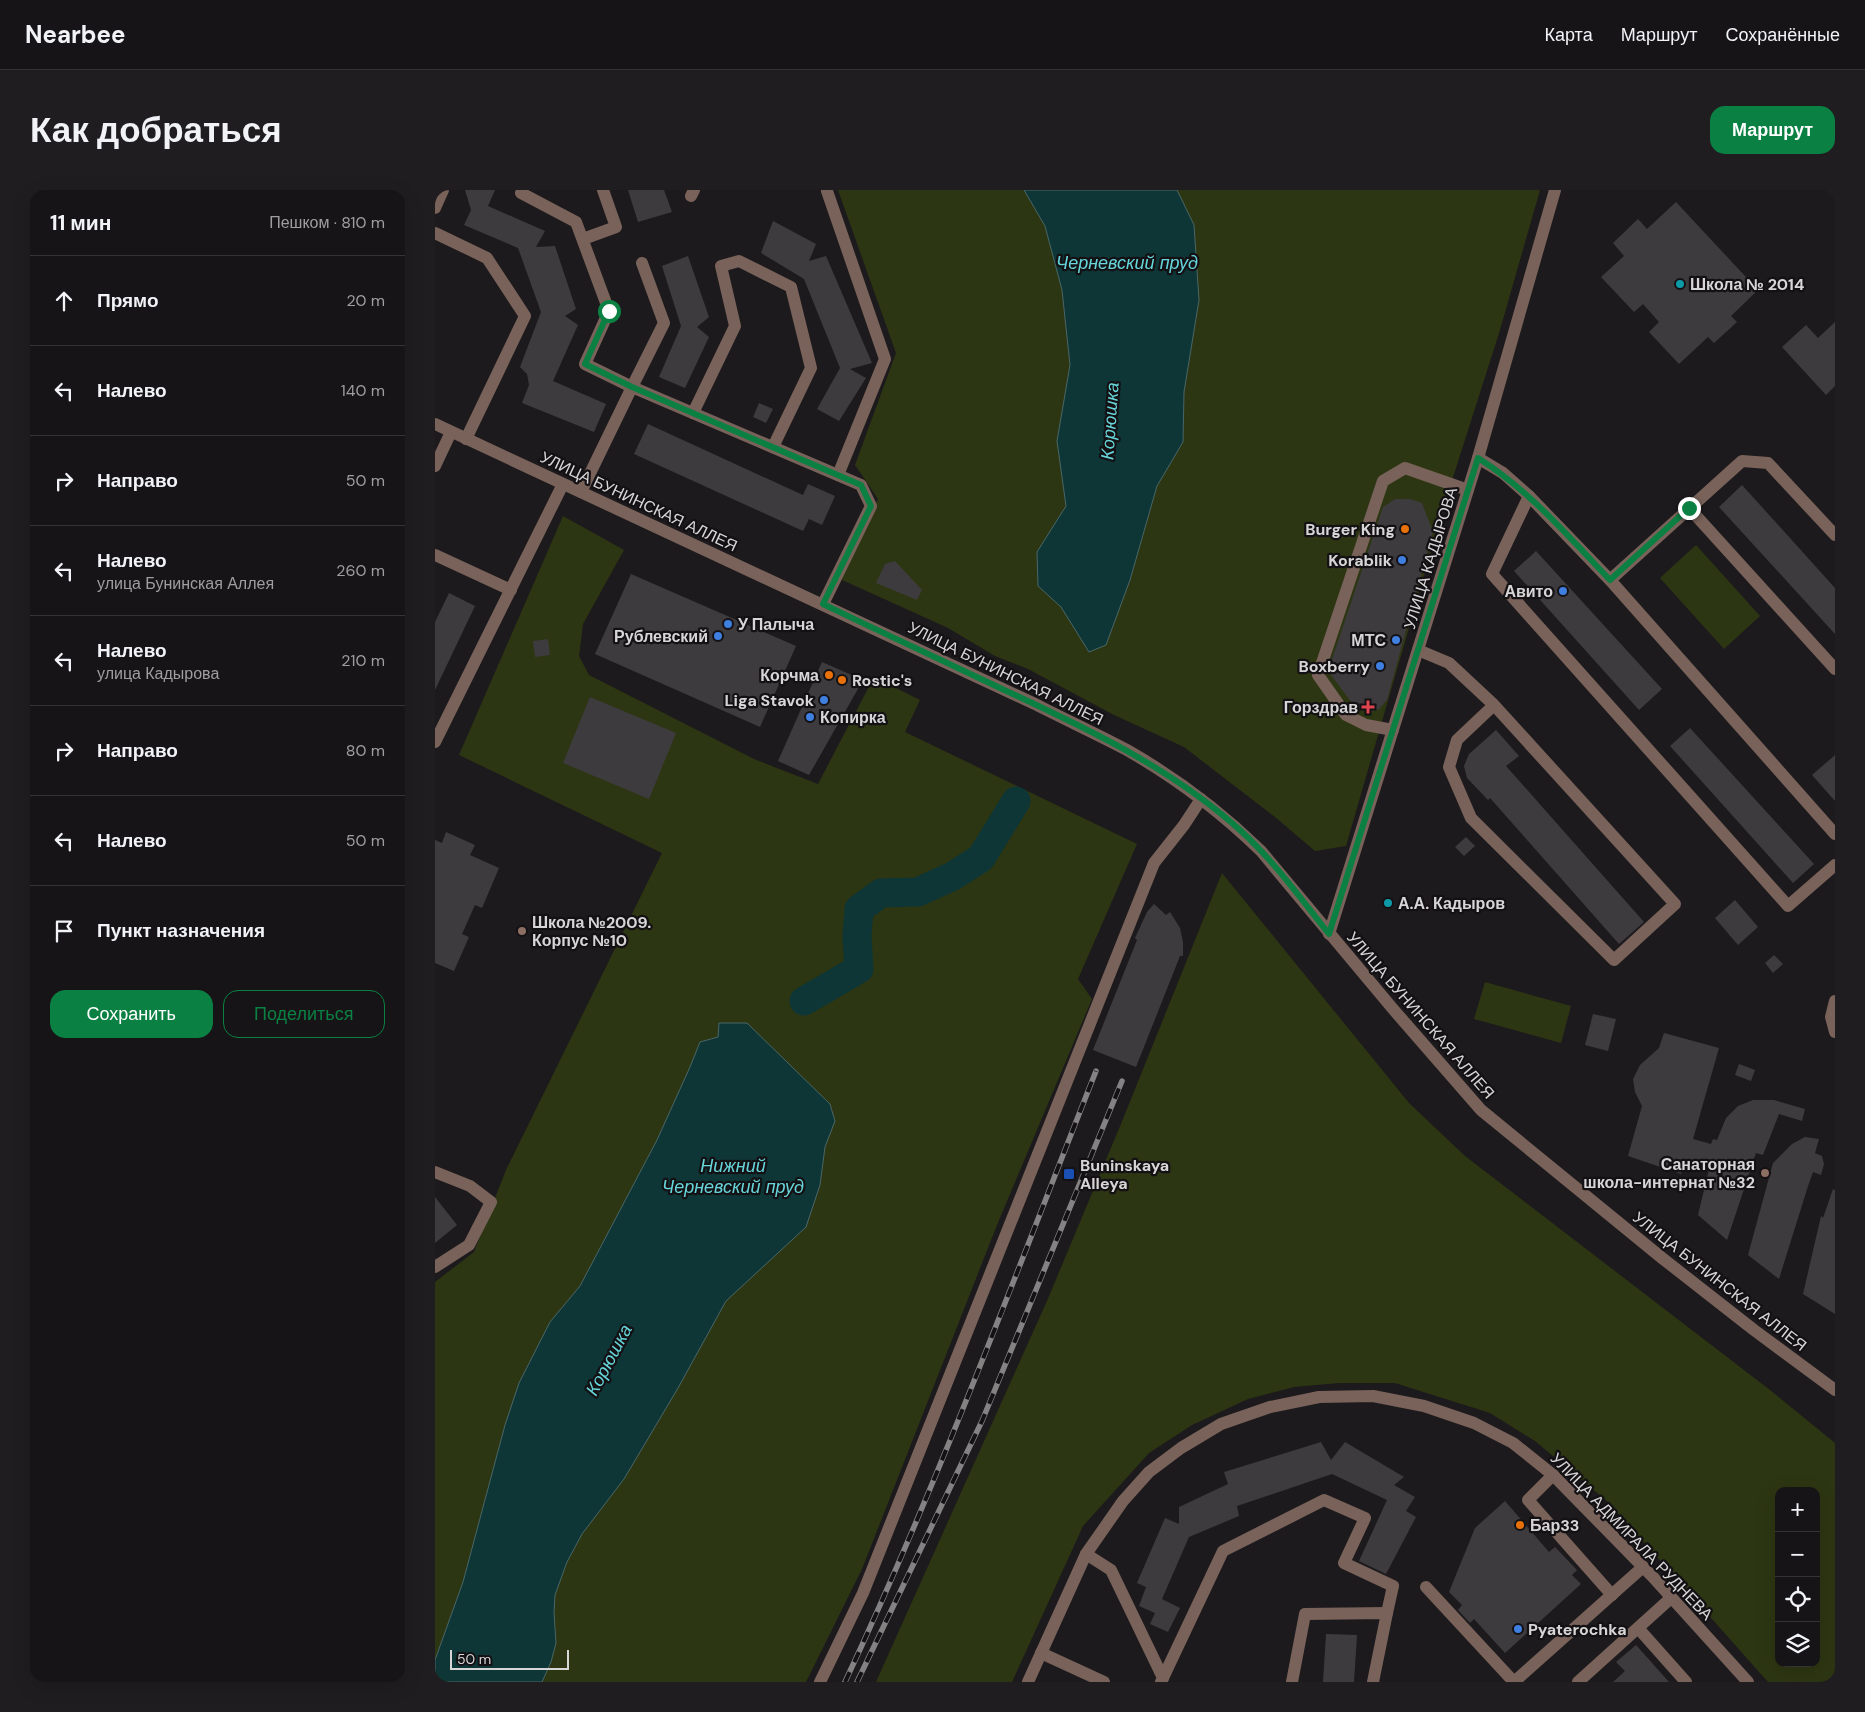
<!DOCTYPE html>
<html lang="ru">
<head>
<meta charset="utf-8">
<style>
	:root { --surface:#161416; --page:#1f1d1f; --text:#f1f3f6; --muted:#9e9ea1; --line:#353335; --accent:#0b8043 }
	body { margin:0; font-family:"DM Sans",sans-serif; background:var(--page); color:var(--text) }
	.controls { position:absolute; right:15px; bottom:15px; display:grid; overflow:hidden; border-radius:10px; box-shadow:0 5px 20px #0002 }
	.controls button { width:45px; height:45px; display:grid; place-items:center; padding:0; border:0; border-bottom:1px solid var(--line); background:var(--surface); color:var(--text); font:25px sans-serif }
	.scale { position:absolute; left:15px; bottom:12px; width:119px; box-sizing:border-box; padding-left:5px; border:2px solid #d7d5d6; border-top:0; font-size:14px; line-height:18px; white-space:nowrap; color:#d7d5d6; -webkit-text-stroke:4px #141114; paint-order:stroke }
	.stop { position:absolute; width:15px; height:15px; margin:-11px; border:4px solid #0b8043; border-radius:50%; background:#fff }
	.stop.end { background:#0b8043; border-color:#fff; box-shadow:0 1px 5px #0008 }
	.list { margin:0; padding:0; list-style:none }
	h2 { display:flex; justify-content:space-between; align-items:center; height:65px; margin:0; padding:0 20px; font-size:21px }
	h2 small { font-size:16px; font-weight:400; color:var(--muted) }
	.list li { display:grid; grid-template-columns:32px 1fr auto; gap:15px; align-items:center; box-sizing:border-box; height:90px; padding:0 20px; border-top:1px solid var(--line) }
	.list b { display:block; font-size:19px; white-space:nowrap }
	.list p { margin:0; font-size:16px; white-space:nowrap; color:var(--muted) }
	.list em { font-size:16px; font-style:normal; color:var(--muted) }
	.actions { display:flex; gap:10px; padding:15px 20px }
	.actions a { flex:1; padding:11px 0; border:1px solid var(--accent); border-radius:15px; text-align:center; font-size:18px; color:var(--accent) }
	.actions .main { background:var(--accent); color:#fff }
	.icon { flex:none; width:28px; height:28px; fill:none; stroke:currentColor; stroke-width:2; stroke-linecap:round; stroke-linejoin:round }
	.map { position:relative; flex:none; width:1400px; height:1492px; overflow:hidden; border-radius:15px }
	header { display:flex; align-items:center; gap:30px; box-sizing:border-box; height:70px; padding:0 25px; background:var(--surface); border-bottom:1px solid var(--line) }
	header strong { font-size:24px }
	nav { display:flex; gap:28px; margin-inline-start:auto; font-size:18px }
	.intro { display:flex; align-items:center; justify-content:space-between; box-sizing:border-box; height:120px; padding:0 30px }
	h1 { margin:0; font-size:35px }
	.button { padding:12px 22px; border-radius:15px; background:var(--accent); color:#fff; font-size:18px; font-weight:700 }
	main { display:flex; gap:30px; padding:0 30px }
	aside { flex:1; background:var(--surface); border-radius:15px; box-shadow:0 5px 20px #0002 }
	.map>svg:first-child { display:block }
	.green { fill:#2d3612; fill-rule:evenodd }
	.water { fill:#0e3637; stroke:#4a6667 }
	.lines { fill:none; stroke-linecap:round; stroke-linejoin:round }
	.river { stroke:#0e3637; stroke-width:29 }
	.building { fill:#3e3b3e }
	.minor { stroke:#786259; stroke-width:12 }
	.rail-casing { stroke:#858284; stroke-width:5.5 }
	.rail { stroke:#141114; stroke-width:4; stroke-dasharray:11; stroke-linecap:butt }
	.route { stroke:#0b8043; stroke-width:6 }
	.culture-dot { fill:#0f9aa8; stroke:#141114; stroke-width:2 }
	.food-dot { fill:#e8710a; stroke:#141114; stroke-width:2 }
	.shop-dot { fill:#3f7fe0; stroke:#141114; stroke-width:2 }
	.health-dot { fill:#e0444e; stroke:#141114; stroke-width:2 }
	.education-dot { fill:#8d6e63; stroke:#141114; stroke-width:2 }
	.transit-dot { fill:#1a4fb4; stroke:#141114; stroke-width:2 }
	.labels { text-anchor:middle; stroke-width:4.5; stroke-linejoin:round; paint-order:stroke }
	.poi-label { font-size:16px; font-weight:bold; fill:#d7d5d6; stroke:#141114; text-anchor:end }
	.street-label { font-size:16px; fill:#d7d5d6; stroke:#141114 }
	.water-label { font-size:18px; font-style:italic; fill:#66d6da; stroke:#141114 }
</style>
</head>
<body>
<header>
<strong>Nearbee</strong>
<nav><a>Карта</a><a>Маршрут</a><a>Сохранённые</a></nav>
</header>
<div class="intro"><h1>Как добраться</h1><a class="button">Маршрут</a></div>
<main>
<aside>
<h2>11 мин<small>Пешком · 810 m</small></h2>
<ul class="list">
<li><svg class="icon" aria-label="ahead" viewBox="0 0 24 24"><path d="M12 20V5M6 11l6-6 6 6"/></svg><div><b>Прямо</b></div><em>20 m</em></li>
<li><svg class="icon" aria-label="left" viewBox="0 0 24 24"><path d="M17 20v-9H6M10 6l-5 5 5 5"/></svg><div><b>Налево</b></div><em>140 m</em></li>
<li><svg class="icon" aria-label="right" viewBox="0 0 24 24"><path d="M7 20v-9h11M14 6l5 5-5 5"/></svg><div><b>Направо</b></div><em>50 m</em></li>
<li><svg class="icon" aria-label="left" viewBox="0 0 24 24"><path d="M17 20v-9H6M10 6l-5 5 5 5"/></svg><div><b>Налево</b><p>улица Бунинская Аллея</p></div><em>260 m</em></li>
<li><svg class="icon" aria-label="left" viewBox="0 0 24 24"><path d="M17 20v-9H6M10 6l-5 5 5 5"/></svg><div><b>Налево</b><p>улица Кадырова</p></div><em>210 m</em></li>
<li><svg class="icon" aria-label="right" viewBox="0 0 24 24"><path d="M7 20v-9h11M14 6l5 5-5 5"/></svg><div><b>Направо</b></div><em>80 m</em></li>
<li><svg class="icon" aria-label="left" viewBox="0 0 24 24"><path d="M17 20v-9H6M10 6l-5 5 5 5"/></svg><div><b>Налево</b></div><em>50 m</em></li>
<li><svg class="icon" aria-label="arrive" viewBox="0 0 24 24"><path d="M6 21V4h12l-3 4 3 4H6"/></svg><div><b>Пункт назначения</b></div></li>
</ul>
<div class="actions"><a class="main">Сохранить</a><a>Поделиться</a></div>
</aside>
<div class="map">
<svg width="1400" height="1492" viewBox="0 0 1400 1492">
	<rect width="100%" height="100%" fill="#1d1a1d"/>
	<g class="green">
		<polygon points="403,0 1105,0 1065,140 1013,303 911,656 880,661 840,627 749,557 679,525 593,479 560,466 513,438 405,389 443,309 420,275 461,163"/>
		<polygon points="128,326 189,360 148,434 144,466 154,485 319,569 383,594 439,487 485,510 470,542 702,654 643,789 657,809 562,1035 427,1379 371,1492 0,1492 0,1092 39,1062 71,980 227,663 24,565"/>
		<polygon points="1261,355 1325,426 1289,459 1225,388"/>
		<path d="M787 683 974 913 1030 966 1335 1200 1400 1253V1492H1333L1173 1312 1100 1251 1055 1223 960 1193H904L859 1197 813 1209 757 1235 714 1263 648 1336 577 1492H441L612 1111 688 929ZM1344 1301H1381V1473H1344Z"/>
		<polygon points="1050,792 1136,816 1126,853 1039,829"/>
	</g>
	<g class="water">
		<polygon points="589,0 742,0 759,35 764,110 749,202 748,252 722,296 695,390 671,455 654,462 626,417 603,396 602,362 631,316 622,251 635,175 627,100 610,36"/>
		<polygon points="284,833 312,833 395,914 400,931 390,957 385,995 371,1037 291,1111 243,1198 189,1289 147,1344 132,1372 120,1405 119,1423 121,1453 116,1472 107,1492 0,1492 0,1470 28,1392 70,1235 84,1193 115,1132 145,1096 222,950 255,877 265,852 283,847"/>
	</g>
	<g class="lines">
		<polyline class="river" points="369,811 424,779 422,746 424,719 446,703 483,702 518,686 546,668 581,611"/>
	</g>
	<g class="building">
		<polygon points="30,0 60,0 53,16 110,41 101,57 120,56 141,119 130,126 143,135 118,191 171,214 159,242 87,213 94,195 92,184 85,177 106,122 83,58 29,35 36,20"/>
		<polygon points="193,0 229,0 237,22 203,32"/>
		<polygon points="1241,12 1323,100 1296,126 1302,132 1279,153 1273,147 1244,174 1214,142 1224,132 1208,114 1199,122 1166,87 1189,66 1178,53 1203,29 1212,39"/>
		<polygon points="338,31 381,54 374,71 391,66 437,173 415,179 431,188 404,231 382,219 405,178 369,89 326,63"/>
		<polygon points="253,66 274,127 262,137 274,147 250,198 224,187 246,136 227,76"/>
		<polygon points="1400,132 1400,196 1391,205 1347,157 1371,135 1383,148"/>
		<polygon points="324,213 338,219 331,233 318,227"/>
		<polygon points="213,234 368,305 373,294 400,306 387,335 374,329 368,341 199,264"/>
		<polygon points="1307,295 1400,398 1400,444 1284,317"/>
		<polygon points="960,309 975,309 987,313 998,342 952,510 944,519 935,522 920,517 893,481 948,317"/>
		<polygon points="1101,361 1227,499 1204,520 1079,381"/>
		<polygon points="460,371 487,400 482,410 441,393 450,374"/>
		<polygon points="196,384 361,456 325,537 160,464"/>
		<polygon points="14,403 40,416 0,500 0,432"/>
		<polygon points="113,449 115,465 100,467 98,451"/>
		<polygon points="387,472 428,490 374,585 343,571"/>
		<polygon points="155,507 241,543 214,609 128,573"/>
		<polygon points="1255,538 1379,674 1358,693 1235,556"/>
		<polygon points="1061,540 1084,566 1071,576 1209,732 1184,754 1055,608 1053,610 1032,588 1029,576 1034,564"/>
		<polygon points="1400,565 1400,611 1377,585"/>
		<polygon points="11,642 40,655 35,665 64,678 47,718 40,715 27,744 34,747 19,781 0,773 0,650 7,653"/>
		<polygon points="1031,647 1040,656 1029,666 1020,657"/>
		<polygon points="1300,710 1323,737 1303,755 1280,728"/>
		<polygon points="719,714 731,725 735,722 745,738 748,752 748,766 745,766 701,877 658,860 702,750 700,748 712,722"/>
		<polygon points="1339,765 1348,774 1338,783 1330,773"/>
		<polygon points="1158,824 1181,829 1173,861 1150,855"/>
		<polygon points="1229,843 1284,858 1258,949 1276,954 1278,949 1282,950 1291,928 1303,916 1318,910 1339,910 1370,919 1367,931 1344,924 1328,965 1321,963 1292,1050 1263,1025 1275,975 1251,970 1246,984 1193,966 1207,916 1200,902 1198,889 1205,875 1224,858"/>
		<polygon points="1304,874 1320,880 1316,891 1300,885"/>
		<polygon points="1370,947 1384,949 1380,963 1387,966 1389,974 1386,985 1378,982 1373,996 1344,1089 1313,1065 1338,973 1357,954"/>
		<polygon points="1398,999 1400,1000 1400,1124 1368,1104 1386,1026 1388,1028"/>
		<polygon points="0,1007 22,1035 0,1053"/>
		<polygon points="886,1252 896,1270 910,1252 969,1287 959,1295 980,1307 971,1321 981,1327 951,1384 924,1371 952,1310 897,1284 802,1316 804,1326 754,1347 727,1409 745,1418 733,1442 715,1434 720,1423 704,1416 711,1397 702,1393 730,1328 744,1334 744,1317 793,1294 789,1282"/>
		<polygon points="1070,1311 1114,1362 1120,1357 1142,1380 1137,1385 1146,1394 1070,1463 1039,1429 1035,1433 1023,1420 1027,1415 1014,1402 1040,1338"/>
		<polygon points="891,1444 922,1445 919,1492 888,1492"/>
		<polygon points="1201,1455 1234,1492 1178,1492 1190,1481 1181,1472"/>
	</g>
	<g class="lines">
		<g class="minor">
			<polyline points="88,0 86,3 141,32 174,121 150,174 197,197 146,302"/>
			<polyline points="392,1 450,169 403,285"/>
			<polyline points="256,6 259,0"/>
			<polyline points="0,18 8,0"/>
			<polyline points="0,43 52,68 90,126 31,249"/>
			<polyline points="148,49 181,37 168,0"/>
			<polyline points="207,73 229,133 197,197 426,295 436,316 388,414"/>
			<polyline points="258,223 300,136 286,76 304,71 356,97 376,178 338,257"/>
			<path d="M0 234 600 514C631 530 662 544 692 560 741 588 786 622 826 661L958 819 1046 920 1227 1068 1319 1140 1400 1200"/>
			<polyline points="1043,268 1068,283 1094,306 1175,390 1400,644"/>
			<polyline points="0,276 16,242"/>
			<polyline points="1094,306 1057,384 1353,716 1400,675"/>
			<polyline points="1254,318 1400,479"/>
			<polyline points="0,365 76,400"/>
			<polyline points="1175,390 1307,271 1333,273 1400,345"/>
			<polyline points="983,460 1014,473 1059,515 1240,714 1179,770 1036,628 1014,577 1022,550 1059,515"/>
			<polyline points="958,540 931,535 911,525 883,485 948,291 970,278 1033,300"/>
			<polyline points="0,552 128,294"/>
			<polyline points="894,744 1043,268 1120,0"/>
			<polyline points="1400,811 1396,827 1400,842"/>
			<polyline points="0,982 35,996 56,1012 34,1055 0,1077"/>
			<polyline points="1118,1285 1093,1310 1177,1405"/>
			<polyline points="651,1364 676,1380 728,1488 726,1492"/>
			<polyline points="991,1397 1079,1492 1208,1377"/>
			<polyline points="1203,1438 1251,1492"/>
			<polyline points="606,1463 669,1492"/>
			<polyline points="728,1488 788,1361 889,1310 930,1328 909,1373 958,1396 952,1423"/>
			<polyline points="385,1492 428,1403 719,673 749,635 766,609"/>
			<polyline points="593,1492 651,1364 688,1311 714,1282 746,1258 786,1234 835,1217 884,1207 938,1206 989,1216 1039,1233 1078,1253 1118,1285 1217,1386 1313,1492"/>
			<polyline points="857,1492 870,1424 952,1423 938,1492"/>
			<polyline points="1143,1492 1236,1408"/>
		</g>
		<g class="rail-casing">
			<g id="rail">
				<path d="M410 1492C503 1293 580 1086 661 881"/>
				<polyline points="422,1492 547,1231 687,891"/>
			</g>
		</g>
		<use href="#rail" class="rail"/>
	</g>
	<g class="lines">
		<path class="route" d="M174 121 150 174 197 197 426 295 436 316 388 414C446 442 504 469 563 497 647 536 736 577 806 641 839 671 866 709 894 744L1043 268C1094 300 1133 346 1175 390L1254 318"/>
	</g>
	<g class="culture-dot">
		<circle cx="1245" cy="94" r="5"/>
		<circle cx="953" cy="713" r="5"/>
	</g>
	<g class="food-dot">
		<circle cx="970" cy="339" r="5"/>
		<circle cx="394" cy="485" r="5"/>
		<circle cx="407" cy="490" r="5"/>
		<circle cx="1085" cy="1335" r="5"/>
	</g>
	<g class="shop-dot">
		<circle cx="967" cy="370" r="5"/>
		<circle cx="1128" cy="401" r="5"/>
		<circle cx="293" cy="434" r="5"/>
		<circle cx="283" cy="446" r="5"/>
		<circle cx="961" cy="450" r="5"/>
		<circle cx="945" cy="476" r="5"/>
		<circle cx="389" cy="510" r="5"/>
		<circle cx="375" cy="527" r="5"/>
		<circle cx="1083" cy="1439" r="5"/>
	</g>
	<path class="health-dot" d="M930.5 509.5h5v5h5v5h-5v5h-5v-5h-5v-5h5z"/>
	<g class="education-dot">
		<circle cx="87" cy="741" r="5"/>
		<circle cx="1330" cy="983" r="5"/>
	</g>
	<rect class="transit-dot" x="628" y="978" width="12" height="12" rx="2.5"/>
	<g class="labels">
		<g class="poi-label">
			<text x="1255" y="100" text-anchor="start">Школа № 2014</text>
			<text x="960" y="345">Burger King</text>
			<text x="957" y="376">Korablik</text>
			<text x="1118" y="407">Авито</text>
			<text x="303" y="440" text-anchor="start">У Палыча</text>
			<text x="273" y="452">Рублевский</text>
			<text x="951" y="456">МТС</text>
			<text x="935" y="482">Boxberry</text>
			<text x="384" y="491">Корчма</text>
			<text x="417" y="496" text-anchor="start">Rostic's</text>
			<text x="379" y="516">Liga Stavok</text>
			<text x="923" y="523">Горздрав</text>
			<text x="385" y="533" text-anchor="start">Копирка</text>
			<text x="963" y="719" text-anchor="start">А.А. Кадыров</text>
			<text x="97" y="738" text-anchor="start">Школа №2009.<tspan x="97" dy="18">Корпус №10</tspan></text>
			<text x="1320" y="980">Санаторная<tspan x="1320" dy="18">школа-интернат №32</tspan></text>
			<text x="645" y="981" text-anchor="start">Buninskaya<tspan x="645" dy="18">Alleya</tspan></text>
			<text x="1095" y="1341" text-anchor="start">Бар33</text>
			<text x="1093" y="1445" text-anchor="start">Pyaterochka</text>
		</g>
		<g class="street-label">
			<text transform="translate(204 311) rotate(25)" y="6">УЛИЦА БУНИНСКАЯ АЛЛЕЯ</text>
			<text transform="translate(995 368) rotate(-73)" y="6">УЛИЦА КАДЫРОВА</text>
			<text transform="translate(571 483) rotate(26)" y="6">УЛИЦА БУНИНСКАЯ АЛЛЕЯ</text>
			<text transform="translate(986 825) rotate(49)" y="6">УЛИЦА БУНИНСКАЯ АЛЛЕЯ</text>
			<text transform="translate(1285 1091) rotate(38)" y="6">УЛИЦА БУНИНСКАЯ АЛЛЕЯ</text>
			<text transform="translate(1197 1346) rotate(46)" y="6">УЛИЦА АДМИРАЛА РУДНЕВА</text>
		</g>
		<g class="water-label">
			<text x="692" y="79">Черневский пруд</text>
			<text transform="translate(675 231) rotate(-86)" y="6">Корюшка</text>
			<text x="298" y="982">Нижний<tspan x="298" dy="21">Черневский пруд</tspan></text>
			<text transform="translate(174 1170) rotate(-62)" y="6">Корюшка</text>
		</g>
	</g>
</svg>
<div class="controls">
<button>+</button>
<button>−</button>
<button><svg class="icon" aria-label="locate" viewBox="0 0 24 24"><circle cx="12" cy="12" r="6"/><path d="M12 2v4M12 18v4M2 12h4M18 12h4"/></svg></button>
<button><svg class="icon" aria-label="layers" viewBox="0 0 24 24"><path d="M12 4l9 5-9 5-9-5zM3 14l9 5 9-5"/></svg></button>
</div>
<div class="scale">50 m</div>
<div class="stop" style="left:174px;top:121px"></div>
<div class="stop end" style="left:1254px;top:318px"></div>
</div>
</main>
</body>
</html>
